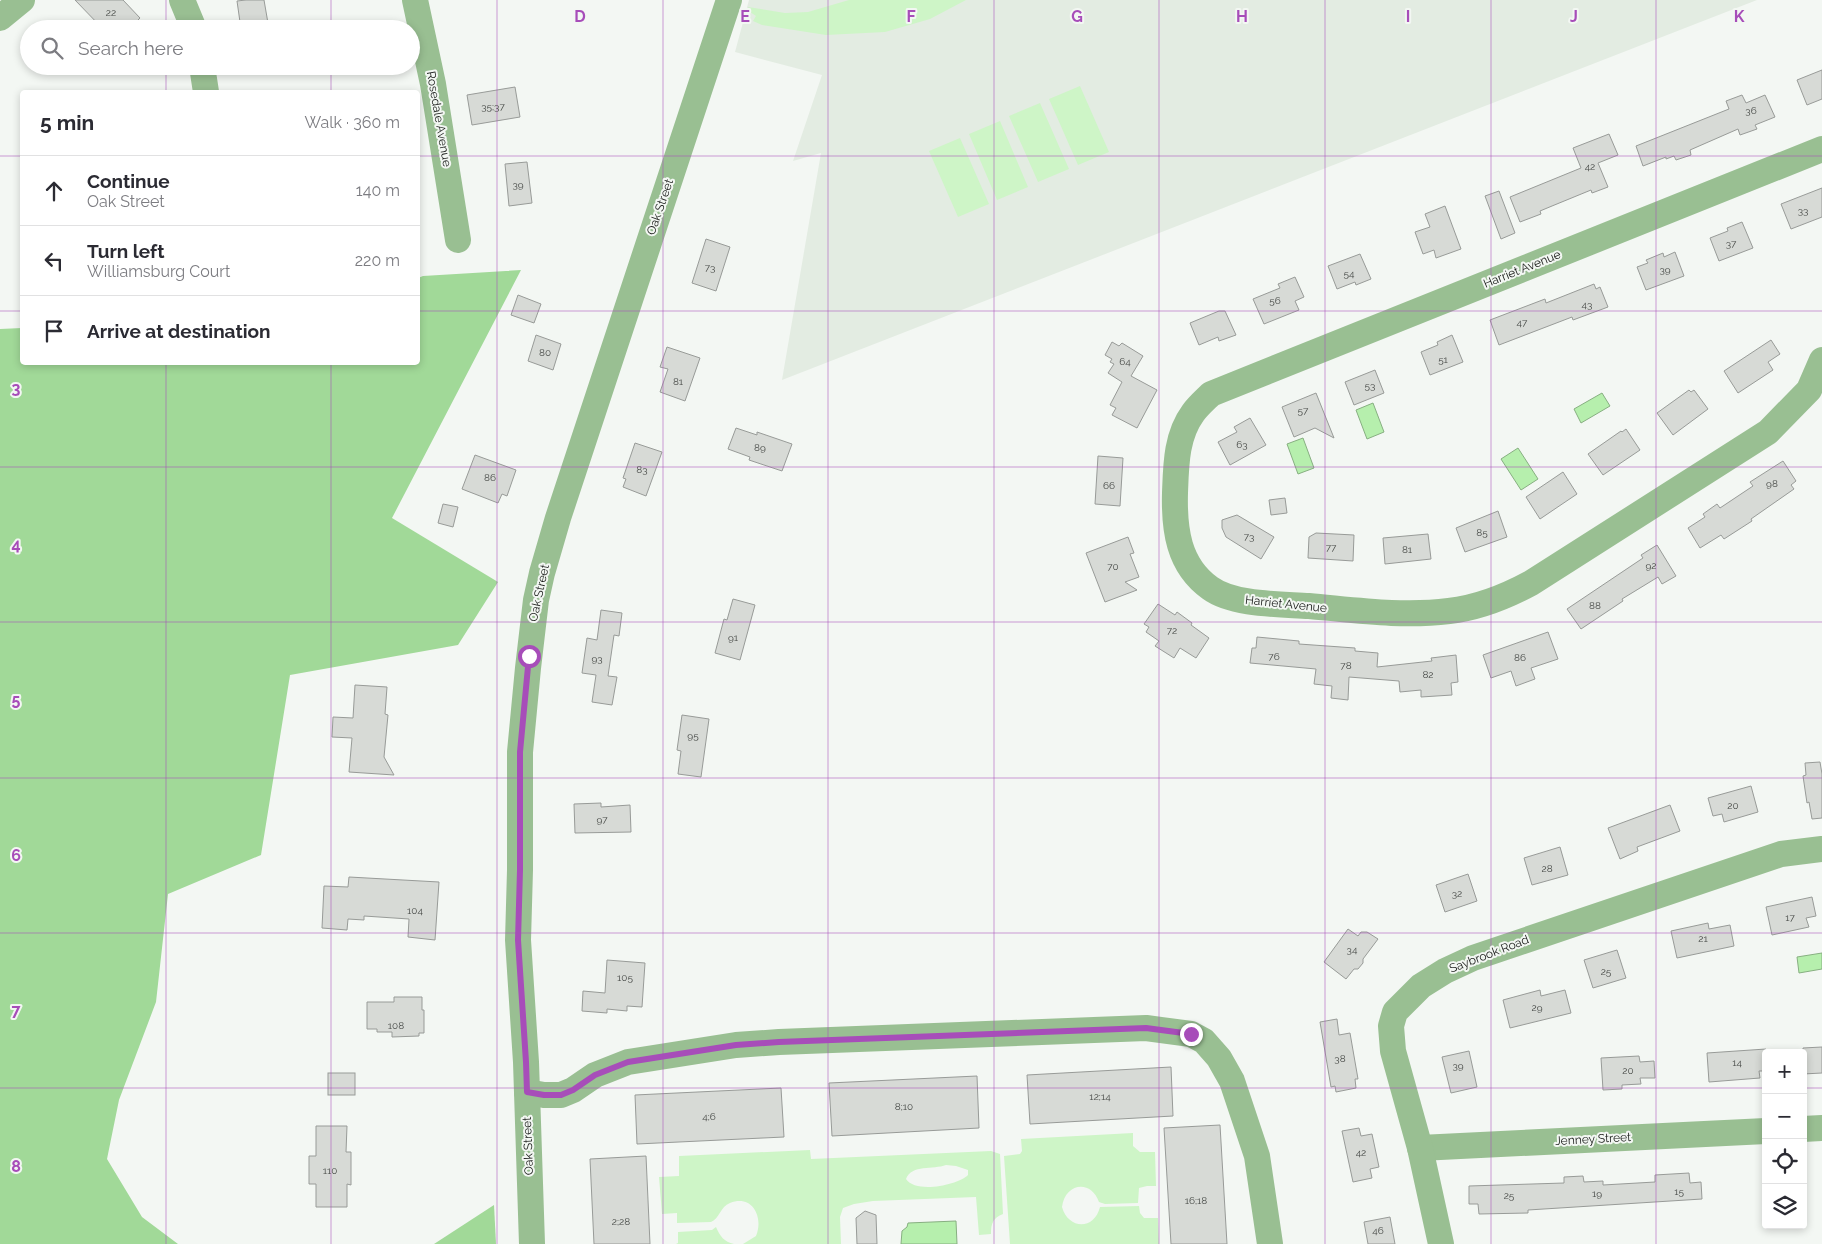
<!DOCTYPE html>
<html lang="en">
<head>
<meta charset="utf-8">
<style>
	:root { --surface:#fff; --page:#f2f2f3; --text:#2b2b33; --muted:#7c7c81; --line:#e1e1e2 }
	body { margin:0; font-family:Raleway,sans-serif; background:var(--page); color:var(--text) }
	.controls { position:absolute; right:15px; bottom:15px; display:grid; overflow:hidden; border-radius:5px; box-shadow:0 2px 8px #0003 }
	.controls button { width:45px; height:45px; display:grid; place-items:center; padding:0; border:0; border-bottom:1px solid var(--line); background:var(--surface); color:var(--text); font:25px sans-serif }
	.stop { position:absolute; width:15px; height:15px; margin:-11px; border:4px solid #a74db9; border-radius:50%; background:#fff }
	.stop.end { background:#a74db9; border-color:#fff; box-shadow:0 1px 5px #0008 }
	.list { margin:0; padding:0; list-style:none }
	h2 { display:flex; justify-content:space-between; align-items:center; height:65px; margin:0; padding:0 20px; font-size:21px }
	h2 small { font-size:16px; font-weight:400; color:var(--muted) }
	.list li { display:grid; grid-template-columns:32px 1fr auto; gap:15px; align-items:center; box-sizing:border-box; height:70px; padding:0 20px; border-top:1px solid var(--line) }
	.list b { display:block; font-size:19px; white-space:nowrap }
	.list p { margin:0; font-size:16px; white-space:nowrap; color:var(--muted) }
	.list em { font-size:16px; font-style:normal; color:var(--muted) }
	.icon { flex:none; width:28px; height:28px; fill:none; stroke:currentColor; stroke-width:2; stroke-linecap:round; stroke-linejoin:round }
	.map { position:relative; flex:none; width:1822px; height:1244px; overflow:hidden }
	.search { position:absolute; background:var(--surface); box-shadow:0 2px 8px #0003; left:20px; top:20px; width:400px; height:55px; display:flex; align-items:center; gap:12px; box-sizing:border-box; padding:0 18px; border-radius:28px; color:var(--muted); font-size:19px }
	.panel { position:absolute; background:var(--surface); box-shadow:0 2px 8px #0003; left:20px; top:90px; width:400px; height:275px; border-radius:5px }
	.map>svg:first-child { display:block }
	.built { fill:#e3ece2 }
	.green { fill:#cef5c7; fill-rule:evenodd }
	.forest { fill:#a1d998 }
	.water { fill:#b6efad; stroke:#87af81 }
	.building { fill:#d7dad6; stroke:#989b98 }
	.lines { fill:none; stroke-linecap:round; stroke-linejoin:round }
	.minor { stroke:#99bf92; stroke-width:26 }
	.route { stroke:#a74db9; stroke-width:6 }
	.grid { fill:none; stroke:#a74db9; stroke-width:1; stroke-opacity:0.55 }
	.labels { text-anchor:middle; stroke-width:4; stroke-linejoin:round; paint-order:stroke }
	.number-label { font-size:10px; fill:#484b48 }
	.street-label { font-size:12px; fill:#191b19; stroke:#f3f7f3 }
	.grid-label { font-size:16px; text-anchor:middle; font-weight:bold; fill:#a74db9; stroke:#f3f7f3; stroke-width:4; stroke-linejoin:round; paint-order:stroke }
</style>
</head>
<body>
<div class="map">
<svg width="1822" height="1244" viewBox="0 0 1822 1244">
	<rect width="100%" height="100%" fill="#f3f7f3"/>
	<polygon class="built" points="749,0 1757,0 782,380 821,153 793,161 822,75 735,52"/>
	<g class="green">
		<polygon points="849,0 966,0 930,19 885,32 826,35 762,25 753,21 756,16 750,12 748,7 785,13 808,12"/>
		<polygon points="1080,86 1109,152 1078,165 1049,99"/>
		<polygon points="1040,103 1069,169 1038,182 1009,116"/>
		<polygon points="1000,121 1028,187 997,200 969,134"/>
		<polygon points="960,138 989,204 958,217 929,151"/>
		<path d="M1133 1133V1146L1140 1152H1155L1156 1186H1147L1139 1188 1138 1203 1105 1204 1099 1202C1091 1179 1065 1183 1062 1207 1068 1229 1094 1231 1100 1207L1139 1206 1140 1213 1144 1218H1158L1159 1244H1010L1004 1156 1020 1154 1022 1151 1021 1139Z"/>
		<path d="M810 1150 811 1159 991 1151 1000 1154 1003 1214C993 1218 991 1223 991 1234L979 1235 976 1197 873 1201 854 1204 843 1208 840 1217 841 1244H743L756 1236C764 1217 752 1194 730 1203 720 1207 720 1218 711 1222L677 1223V1213L662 1214 659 1177 679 1176V1156ZM946 1165 956 1166 968 1170V1175C958 1185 916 1194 906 1179 912 1164 933 1170 946 1165Z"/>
		<path d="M716 1227C720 1236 724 1242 734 1244H676L678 1243V1232L712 1230Z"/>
	</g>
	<g class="forest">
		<polygon points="521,270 392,518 498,582 458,645 290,675 261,855 168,894 156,1002 119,1100 107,1159 142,1217 178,1244 0,1244 0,329 22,328 22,362 418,362 418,278 423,276"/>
		<polygon points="494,1205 496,1244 434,1244"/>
	</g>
	<g class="water">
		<polygon points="1602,393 1610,406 1581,423 1574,409"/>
		<polygon points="1373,403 1384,432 1367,439 1356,410"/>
		<polygon points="1303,438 1314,468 1298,474 1287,444"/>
		<polygon points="1518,448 1538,479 1521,490 1501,459"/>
		<polygon points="1822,953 1822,969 1799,973 1797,957"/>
		<polygon points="956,1221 957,1244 901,1244 902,1231 907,1227 908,1223"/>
	</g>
	<g class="building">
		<polygon points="75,0 123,0 140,18 129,29 103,29"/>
		<polygon points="246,0 264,0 269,29 241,29 237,1"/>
		<polygon points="1822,70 1822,99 1807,105 1797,80"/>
		<polygon points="515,87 520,117 472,125 467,95"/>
		<polygon points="1742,95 1746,103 1765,95 1775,117 1755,125 1757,129 1740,135 1738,129 1690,150 1691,155 1676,160 1674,156 1666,159 1666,157 1643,166 1636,146 1729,109 1726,101"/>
		<polygon points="1609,134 1618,155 1598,163 1608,187 1592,193 1591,190 1552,206 1540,211 1541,214 1520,222 1510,197 1581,168 1573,148"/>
		<polygon points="527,162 532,203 509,206 505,164"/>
		<polygon points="1822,188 1822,217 1791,229 1781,204"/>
		<polygon points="1499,191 1515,233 1501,239 1485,196"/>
		<polygon points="1445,206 1461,249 1436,258 1434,250 1423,254 1415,232 1430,227 1425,214"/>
		<polygon points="1742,222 1753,248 1719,261 1710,238 1728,231 1727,228"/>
		<polygon points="706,239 730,247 716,291 692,283"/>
		<polygon points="1675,252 1684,276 1646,290 1637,267 1648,263 1646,260 1663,253 1664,257"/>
		<polygon points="1360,254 1371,279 1356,285 1355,282 1337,289 1328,266"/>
		<polygon points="1295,277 1304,297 1295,301 1299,310 1264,324 1253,299 1280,288 1278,284"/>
		<polygon points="1594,284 1596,289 1600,287 1608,307 1573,320 1572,317 1499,345 1490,320 1545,299 1546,303"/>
		<polygon points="518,295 541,304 534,323 511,315"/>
		<polygon points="1219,311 1225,311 1236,335 1219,341 1218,337 1199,345 1190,323"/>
		<polygon points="536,335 561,344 553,370 528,361"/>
		<polygon points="1452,335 1463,362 1430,375 1421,352 1438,345 1437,342"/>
		<polygon points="1771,340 1780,354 1768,362 1773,370 1738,393 1724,371"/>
		<polygon points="1112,342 1119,346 1122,343 1143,356 1131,376 1157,390 1137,428 1112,415 1116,408 1110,405 1122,382 1108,373 1114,364 1110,362 1112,359 1105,355"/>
		<polygon points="667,347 700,358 685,401 660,392 668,369 660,367"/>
		<polygon points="1375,370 1384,393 1354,405 1345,382"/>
		<polygon points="1689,390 1691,392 1694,390 1708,409 1673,435 1657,413"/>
		<polygon points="1316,393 1334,438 1315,428 1294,437 1282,407"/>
		<polygon points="1250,418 1266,445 1230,465 1218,442 1237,432 1234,427"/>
		<polygon points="736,428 757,435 757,432 792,444 782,471 749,460 750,457 728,449"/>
		<polygon points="1626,429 1640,450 1603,475 1588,454 1621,431 1622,432"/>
		<polygon points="635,443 662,452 646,496 623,487 626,479 623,478"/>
		<polygon points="475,455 516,470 507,496 502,494 498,503 462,489"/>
		<polygon points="1098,456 1123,458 1120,506 1095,504"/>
		<polygon points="1783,461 1796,481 1791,485 1794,489 1751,519 1752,521 1724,539 1721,535 1700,548 1688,528 1705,517 1703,514 1717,504 1720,508 1753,486 1750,482"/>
		<polygon points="1563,472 1577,494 1540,519 1526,497"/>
		<polygon points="1285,498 1287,513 1271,515 1269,500"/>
		<polygon points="443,504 458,507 453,527 438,523"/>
		<polygon points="1498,511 1507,537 1465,552 1456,528"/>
		<polygon points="1237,515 1274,537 1261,559 1226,537 1222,528 1222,520"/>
		<polygon points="1316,533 1354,535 1353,561 1308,558 1309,537"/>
		<polygon points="1428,534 1431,559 1385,564 1383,538"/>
		<polygon points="1128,537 1134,553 1130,554 1139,577 1125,582 1137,590 1105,602 1086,553"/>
		<polygon points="1657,545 1676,576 1662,584 1658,577 1622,599 1623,601 1581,629 1567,609 1643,558 1641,555"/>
		<polygon points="733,599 755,605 740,660 715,653 724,619 727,620"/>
		<polygon points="1158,604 1175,615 1177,612 1192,623 1191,625 1209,638 1196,658 1180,648 1174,658 1155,646 1159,641 1146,632 1149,627 1144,624"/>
		<polygon points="601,610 622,613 619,636 614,635 608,676 617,677 612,705 592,702 596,675 582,673 587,638 597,640"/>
		<polygon points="1548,632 1558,659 1531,668 1535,679 1516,686 1511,671 1491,678 1483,655"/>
		<polygon points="1257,637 1299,641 1299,644 1355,648 1355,651 1378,653 1377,667 1432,661 1431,658 1456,655 1458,682 1451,683 1452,695 1421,697 1421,690 1400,692 1399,681 1349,677 1348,700 1331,698 1332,686 1314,684 1316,669 1250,663 1252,648 1256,648"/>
		<polygon points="355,685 387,687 385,714 388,715 384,757 394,775 349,772 352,738 332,737 333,717 353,718"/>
		<polygon points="682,715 709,719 701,777 678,774 681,751 677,750"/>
		<polygon points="1820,762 1822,774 1822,818 1812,819 1809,802 1807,803 1803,776 1806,775 1805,763"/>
		<polygon points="1751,786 1758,812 1724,822 1722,814 1713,816 1708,798"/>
		<polygon points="601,803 601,807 630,805 631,832 575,833 574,804"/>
		<polygon points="1670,805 1680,831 1637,847 1638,851 1620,859 1608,828"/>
		<polygon points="1560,847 1568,875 1532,885 1524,858"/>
		<polygon points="1468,874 1477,901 1445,912 1436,885"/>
		<polygon points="349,877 439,882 435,940 408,937 409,919 364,916 364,920 348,919 347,930 322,928 324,886 348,887"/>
		<polygon points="1812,897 1816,916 1806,918 1809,927 1772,935 1766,907"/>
		<polygon points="1708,923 1709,929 1730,925 1734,946 1677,958 1671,931"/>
		<polygon points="1348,929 1358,936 1361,932 1367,932 1378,939 1363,959 1363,963 1358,969 1354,969 1346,979 1324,962"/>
		<polygon points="1617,950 1626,978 1593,988 1584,960"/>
		<polygon points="607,960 645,963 642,1007 627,1006 627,1011 607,1009 607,1013 582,1011 583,991 605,993"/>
		<polygon points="1540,990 1541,996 1565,990 1571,1013 1510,1028 1503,1000"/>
		<polygon points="394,997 422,997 422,1010 424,1010 424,1033 419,1033 419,1036 392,1037 392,1032 377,1032 377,1029 367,1029 367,1002 394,1002"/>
		<polygon points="1337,1019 1339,1035 1350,1033 1358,1079 1355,1079 1356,1088 1336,1092 1335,1086 1331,1087 1320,1022"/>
		<polygon points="1822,1047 1822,1073 1803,1074 1803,1048"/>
		<polygon points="1766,1049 1766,1071 1759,1071 1760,1078 1709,1082 1707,1053"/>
		<polygon points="1469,1051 1477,1087 1451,1093 1442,1057"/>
		<polygon points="1639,1056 1640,1062 1654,1061 1655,1078 1640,1078 1641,1084 1622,1085 1622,1089 1603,1090 1601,1058"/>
		<polygon points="1171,1067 1173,1116 1030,1124 1027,1075"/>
		<rect x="328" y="1073" width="27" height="22"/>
		<polygon points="977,1076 979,1128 832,1136 829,1083"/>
		<polygon points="781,1088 784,1137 637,1144 635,1095"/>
		<polygon points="1220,1125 1227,1244 1171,1244 1164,1128"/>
		<polygon points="316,1126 347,1126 346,1152 351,1152 351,1185 347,1184 347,1207 316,1207 316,1184 309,1184 309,1156 316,1156"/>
		<polygon points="1359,1128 1361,1136 1372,1134 1379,1167 1370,1169 1372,1178 1353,1182 1342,1131"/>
		<polygon points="646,1156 650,1244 594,1244 590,1159"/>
		<polygon points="1689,1173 1690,1183 1701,1182 1702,1199 1528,1210 1528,1213 1479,1214 1478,1204 1469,1204 1469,1186 1564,1183 1564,1177 1583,1176 1584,1182 1603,1181 1603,1185 1655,1182 1655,1175"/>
		<polygon points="865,1211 876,1215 877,1244 857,1244 856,1218"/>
		<polygon points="1390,1217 1395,1244 1368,1244 1364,1222"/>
	</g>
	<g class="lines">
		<g class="minor">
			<polyline points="182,0 194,29"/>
			<polyline points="415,0 433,84 458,240"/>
			<polyline points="0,18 22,0"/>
			<polyline points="202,66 206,92"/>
			<path d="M1822 149 1211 394C1205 400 1198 406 1193 413 1176 436 1176 466 1175 493 1174 529 1178 565 1210 588 1233 605 1280 604 1309 606 1355 610 1402 617 1449 611 1476 608 1507 596 1531 583L1768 432 1809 390 1822 360"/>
			<polyline points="527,1092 544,1095 561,1095 573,1090 595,1075 628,1062 736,1045 779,1042 1146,1028 1191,1034 1204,1041 1219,1058 1232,1081 1257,1156 1270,1244"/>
			<polyline points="1803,1129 1822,1128"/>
			<polyline points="1420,1148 1766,1131"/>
			<polyline points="532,1244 526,1062 518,940 520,870 520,752 528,668 536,600 542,573 558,518 729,0"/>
			<polyline points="1441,1244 1420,1148 1393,1051 1391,1026 1395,1012 1421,986 1445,971 1473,958 1781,854 1822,849"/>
		</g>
	</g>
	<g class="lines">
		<polyline class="route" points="529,656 520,752 520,870 518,940 526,1062 527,1092 544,1095 561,1095 573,1090 595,1075 628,1062 736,1045 779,1042 1146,1028 1191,1034"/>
	</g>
	<path class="grid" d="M166 0V29M331 0V29M497 0V1244M663 0V1244M828 0V1244M994 0V1244M1159 0V1244M1325 0V1244M1491 0V1244M1656 0V1244M166 66V92M331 66V92M0 156H22M418 156H1822M0 311H22M418 311H1822M166 362V1244M331 362V1244M0 467H1822M0 622H1822M0 778H1822M0 933H1822M0 1088H1766M1803 1088H1822"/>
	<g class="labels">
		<g class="number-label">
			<text x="111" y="16">22</text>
			<text x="493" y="110">35;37</text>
			<text x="1751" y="114">36</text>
			<text x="1590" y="170">42</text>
			<text x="518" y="188">39</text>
			<text x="1803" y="214">33</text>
			<text x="1731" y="247">37</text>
			<text x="710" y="271">73</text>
			<text x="1665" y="273">39</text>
			<text x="1349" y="277">54</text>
			<text x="1275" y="304">56</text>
			<text x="1587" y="308">43</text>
			<text x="1522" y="326">47</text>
			<text x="545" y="356">80</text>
			<text x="1443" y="363">51</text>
			<text x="1125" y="365">64</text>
			<text x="678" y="385">81</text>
			<text x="1370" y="389">53</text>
			<text x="1303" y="414">57</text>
			<text x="1242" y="448">63</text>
			<text x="760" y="451">89</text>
			<text x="642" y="473">83</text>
			<text x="490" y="481">86</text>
			<text x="1772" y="487">98</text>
			<text x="1109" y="489">66</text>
			<text x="1482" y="536">85</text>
			<text x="1249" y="540">73</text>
			<text x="1331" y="551">77</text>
			<text x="1407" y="553">81</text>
			<text x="1651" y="569">92</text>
			<text x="1113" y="570">70</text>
			<text x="1595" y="609">88</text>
			<text x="1172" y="634">72</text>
			<text x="733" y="641">91</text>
			<text x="1274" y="660">76</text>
			<text x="1520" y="661">86</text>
			<text x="597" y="662">93</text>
			<text x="1346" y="669">78</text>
			<text x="1428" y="678">82</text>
			<text x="693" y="739">95</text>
			<text x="1733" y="809">20</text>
			<text x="602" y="823">97</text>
			<text x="1547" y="872">28</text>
			<text x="1457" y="897">32</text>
			<text x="415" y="914">104</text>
			<text x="1790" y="921">17</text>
			<text x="1703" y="942">21</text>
			<text x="1352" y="953">34</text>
			<text x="1606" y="975">25</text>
			<text x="625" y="981">105</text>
			<text x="1537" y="1011">29</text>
			<text x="396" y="1029">108</text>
			<text x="1340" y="1062">38</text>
			<text x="1737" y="1066">14</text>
			<text x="1458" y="1069">39</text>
			<text x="1628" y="1074">20</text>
			<text x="1100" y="1100">12;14</text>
			<text x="904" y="1110">8;10</text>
			<text x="709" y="1120">4;6</text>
			<text x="1361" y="1156">42</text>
			<text x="330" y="1174">110</text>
			<text x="1679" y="1195">15</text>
			<text x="1597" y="1197">19</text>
			<text x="1509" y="1199">25</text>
			<text x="1196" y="1204">16;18</text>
			<text x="621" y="1225">2;28</text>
			<text x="1378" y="1234">46</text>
		</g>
		<g class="street-label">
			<text transform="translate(439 119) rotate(80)" y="4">Rosedale Avenue</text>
			<text transform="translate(660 207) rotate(-71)" y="4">Oak Street</text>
			<text transform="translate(1522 269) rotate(-22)" y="4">Harriet Avenue</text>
			<text transform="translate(539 593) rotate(-78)" y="4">Oak Street</text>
			<text transform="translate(1286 604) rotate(6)" y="4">Harriet Avenue</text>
			<text transform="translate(1489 954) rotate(-21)" y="4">Saybrook Road</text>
			<text transform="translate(1593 1139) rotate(-3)" y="4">Jenney Street</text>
			<text transform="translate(528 1146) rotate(-92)" y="4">Oak Street</text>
		</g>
	</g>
	<g class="grid-label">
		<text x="580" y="22">D</text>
		<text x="745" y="22">E</text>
		<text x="911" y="22">F</text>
		<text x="1077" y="22">G</text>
		<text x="1242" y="22">H</text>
		<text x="1408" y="22">I</text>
		<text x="1574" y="22">J</text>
		<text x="1739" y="22">K</text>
		<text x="16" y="394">3</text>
		<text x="16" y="550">4</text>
		<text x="16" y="705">5</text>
		<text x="16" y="861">6</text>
		<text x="16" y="1016">7</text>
		<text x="16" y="1172">8</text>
	</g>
</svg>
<div class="controls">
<button>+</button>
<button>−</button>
<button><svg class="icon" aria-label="locate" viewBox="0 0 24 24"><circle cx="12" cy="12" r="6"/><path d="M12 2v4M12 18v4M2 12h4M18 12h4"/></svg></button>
<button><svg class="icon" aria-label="layers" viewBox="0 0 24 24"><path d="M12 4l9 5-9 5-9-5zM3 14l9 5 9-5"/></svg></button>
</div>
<div class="stop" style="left:529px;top:656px"></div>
<div class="stop end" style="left:1191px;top:1034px"></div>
<div class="search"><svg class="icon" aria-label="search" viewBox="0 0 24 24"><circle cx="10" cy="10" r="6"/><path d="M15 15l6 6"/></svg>Search here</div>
<section class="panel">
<h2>5 min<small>Walk · 360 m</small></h2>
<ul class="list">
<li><svg class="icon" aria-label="ahead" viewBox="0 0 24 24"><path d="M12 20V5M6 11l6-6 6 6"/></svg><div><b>Continue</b><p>Oak Street</p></div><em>140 m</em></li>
<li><svg class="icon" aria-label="left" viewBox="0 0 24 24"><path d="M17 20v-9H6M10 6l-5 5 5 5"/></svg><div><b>Turn left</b><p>Williamsburg Court</p></div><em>220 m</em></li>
<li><svg class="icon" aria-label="arrive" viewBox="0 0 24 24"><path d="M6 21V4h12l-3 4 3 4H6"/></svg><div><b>Arrive at destination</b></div></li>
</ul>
</section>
</div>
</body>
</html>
